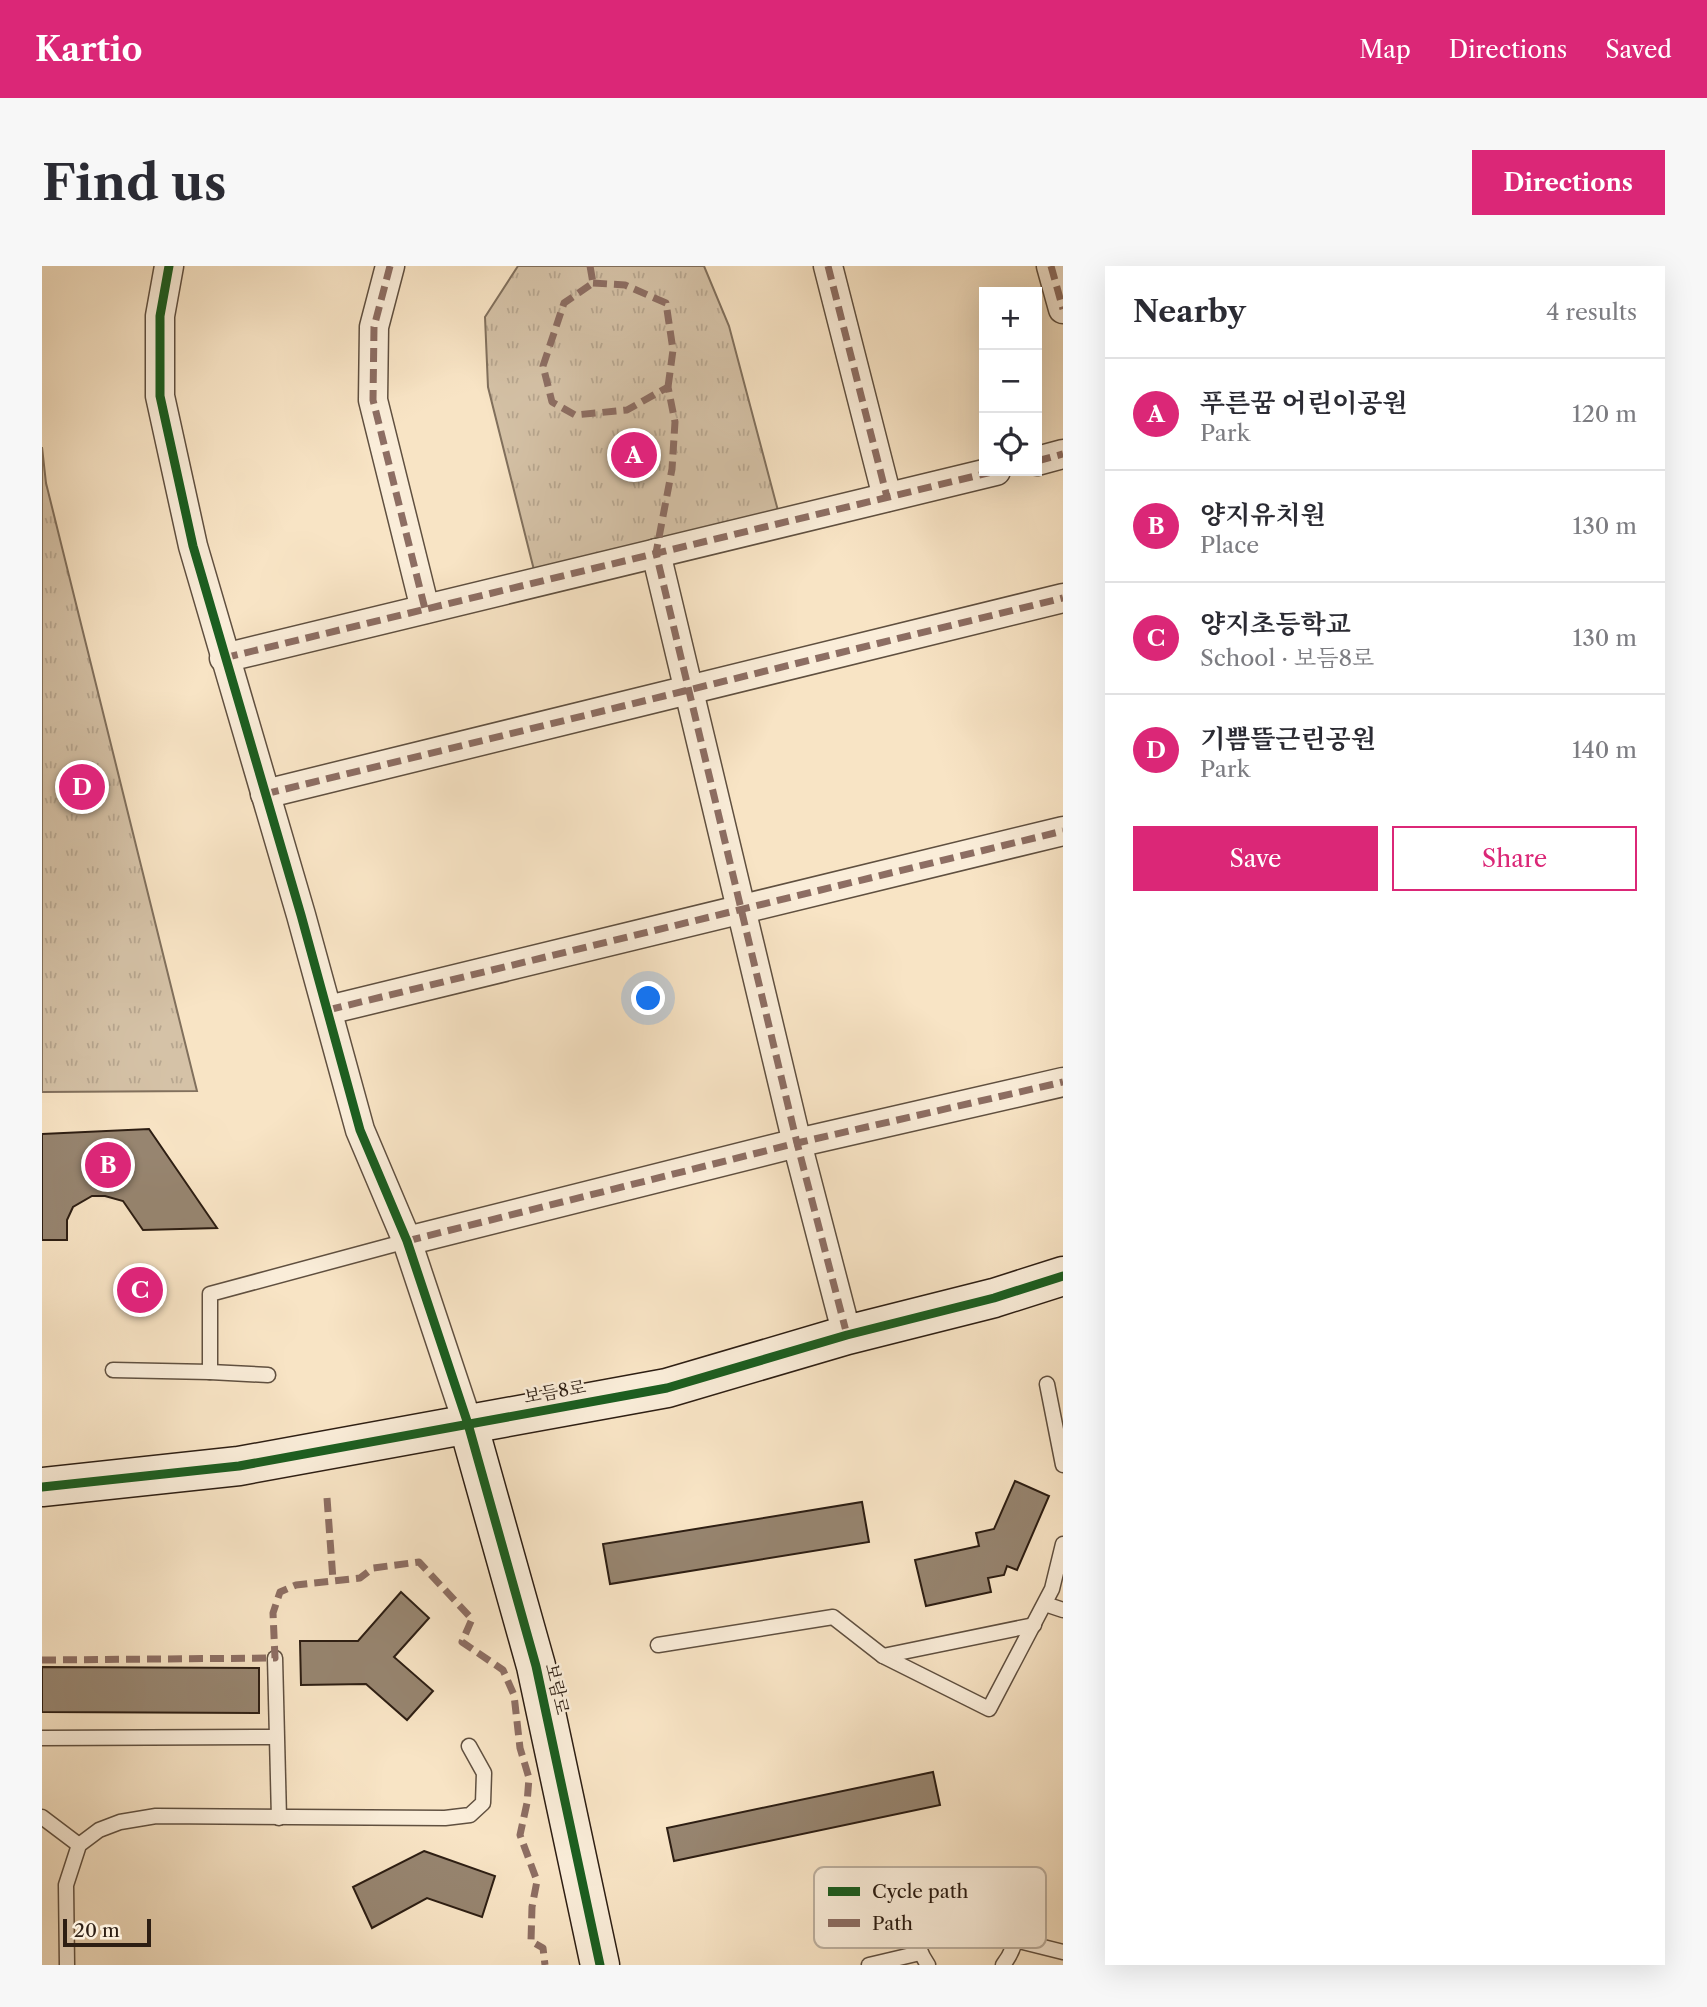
<!DOCTYPE html>
<html lang="en">
<head>
<meta charset="utf-8">
<style>
	:root { --surface:#fff; --page:#f7f7f7; --text:#2b2b33; --muted:#7c7c81; --line:#e1e1e2; --accent:#db2777 }
	body { margin:0; font-family:"Libre Caslon Text","Noto Serif KR",serif; background:var(--page); color:var(--text) }
	.controls { position:absolute; right:21px; top:21px; display:grid; overflow:hidden; border-radius:0px; box-shadow:0 7px 28px #0002 }
	.controls button { width:63px; height:63px; display:grid; place-items:center; padding:0; border:0; border-bottom:2px solid var(--line); background:var(--surface); color:var(--text); font:35px sans-serif }
	.scale { position:absolute; left:21px; bottom:18px; width:88px; box-sizing:border-box; padding-left:7px; border:4px solid #2d1e13; border-top:0; font-size:19px; line-height:24px; white-space:nowrap; color:#2d1e13; -webkit-text-stroke:5px #faedd9; paint-order:stroke }
	.you { position:absolute; left:607px; top:733px; width:24px; height:24px; margin:-18px; border:5px solid #fff; border-radius:50%; background:#1a73e8; box-shadow:0 0 0 10px #1a73e833 }
	.badge { display:grid; place-items:center; width:46px; height:46px; border-radius:50%; background:var(--accent); color:#fff; font-size:23px; font-weight:700 }
	.pin { position:absolute; translate:-50% -50%; border:4px solid #fff; box-shadow:0 2px 7px #0006 }
	.list { margin:0; padding:0; list-style:none }
	h2 { display:flex; justify-content:space-between; align-items:center; height:91px; margin:0; padding:0 28px; font-size:30px }
	h2 small { font-size:23px; font-weight:400; color:var(--muted) }
	.list li { display:grid; grid-template-columns:46px 1fr auto; gap:21px; align-items:center; box-sizing:border-box; height:112px; padding:0 28px; border-top:2px solid var(--line) }
	.list b { display:block; font-size:26px; white-space:nowrap }
	.list p { margin:0; font-size:23px; white-space:nowrap; color:var(--muted) }
	.list em { font-size:23px; font-style:normal; color:var(--muted) }
	.actions { display:flex; gap:14px; padding:21px 28px }
	.actions a { flex:1; padding:16px 0; border:2px solid var(--accent); border-radius:0px; text-align:center; font-size:24px; color:var(--accent) }
	.actions .main { background:var(--accent); color:#fff }
	.icon { flex:none; width:38px; height:38px; fill:none; stroke:currentColor; stroke-width:2; stroke-linecap:round; stroke-linejoin:round }
	.map { position:relative; flex:none; width:1021px; height:1699px; overflow:hidden; border-radius:0px }
	header { display:flex; align-items:center; gap:42px; box-sizing:border-box; height:98px; padding:0 35px; background:var(--accent); color:#fff }
	header strong { font-size:33px }
	nav { display:flex; gap:38px; margin-inline-start:auto; font-size:24px }
	.intro { display:flex; align-items:center; justify-content:space-between; box-sizing:border-box; height:168px; padding:0 42px }
	h1 { margin:0; font-size:49px }
	.button { padding:18px 32px; border-radius:0px; background:var(--accent); color:#fff; font-size:24px; font-weight:700 }
	main { display:flex; gap:42px; padding:0 42px }
	aside { flex:1; background:var(--surface); border-radius:0px; box-shadow:0 7px 28px #0002 }
	.map>svg:first-child { display:block }
	.park { fill:url(#park-tufts); stroke:#81705d; stroke-width:2 }
	.building { fill:#978570; stroke:#2d1e13; stroke-width:2 }
	.lines { fill:none; stroke-linecap:round; stroke-linejoin:round }
	.lane-casing { stroke:#605040; stroke-width:17 }
	.street-casing { stroke:#605040; stroke-width:31 }
	.secondary-casing { stroke:#2d1e13; stroke-width:41 }
	.lane { stroke:#faedd9; stroke-width:14 }
	.street { stroke:#faedd9; stroke-width:28 }
	.secondary { stroke:#faedd9; stroke-width:38 }
	.quiet { stroke:#8d6e63; stroke-width:7; stroke-dasharray:14 7; stroke-linecap:butt }
	.cycleway-casing { stroke:#faedd9; stroke-width:13 }
	.cycleway { stroke:#1b5e20; stroke-width:9 }
	.labels { text-anchor:middle; stroke-width:5; stroke-linejoin:round; paint-order:stroke }
	.street-label { font-size:18px; fill:#2d1e13; stroke:#faedd9 }
	.key { fill:#faedd9; stroke:#bcaf9e; stroke-width:2 }
	.key-label { font-size:19px; fill:#2d1e13 }
</style>
</head>
<body>
<header>
<strong>Kartio</strong>
<nav><a>Map</a><a>Directions</a><a>Saved</a></nav>
</header>
<div class="intro"><h1>Find us</h1><a class="button">Directions</a></div>
<main>
<div class="map">
<svg width="1021" height="1699" viewBox="0 0 1021 1699">
	<defs>
		<pattern id="park-tufts" width="24" height="20" patternUnits="userSpaceOnUse" patternTransform="scale(1.75)"><rect width="24" height="20" fill="#d5c2a7"/><path d="M3 7l-1-3M5 7V3M7 7l1-3M15 17l-1-3M17 17v-4M19 17l1-3" fill="none" stroke="#b7a68f"/></pattern>
	</defs>
	<rect width="100%" height="100%" fill="#f8e4c5"/>
	<filter id="stains"><feTurbulence type="fractalNoise" baseFrequency=".00286" numOctaves="4"/><feColorMatrix values="0 0 0 0 .2 0 0 0 0 .09 0 0 0 0 .02 0 0 0 .5 -.17"/></filter>
	<radialGradient id="worn" r=".72"><stop offset=".6" stop-color="#630" stop-opacity="0"/><stop offset="1" stop-color="#630" stop-opacity=".3"/></radialGradient>
	<g class="park">
		<polygon points="476,0 662,0 687,60 739,256 495,316 446,121 443,51"/>
		<polygon points="0,181 4,217 155,825 0,826"/>
	</g>
	<g class="building">
		<polygon points="107,863 175,962 101,964 81,935 63,930 50,930 31,941 25,954 25,974 0,974 0,868"/>
		<polygon points="973,1215 1007,1230 975,1304 965,1300 962,1309 946,1312 949,1326 884,1340 873,1294 937,1280 934,1267 952,1263"/>
		<polygon points="820,1236 827,1276 568,1318 561,1278"/>
		<polygon points="359,1326 387,1352 352,1391 391,1425 365,1454 324,1418 259,1419 258,1375 316,1375"/>
		<polygon points="0,1401 217,1402 217,1447 0,1446"/>
		<polygon points="891,1506 898,1539 632,1595 625,1562"/>
		<polygon points="382,1585 453,1610 440,1651 385,1632 330,1662 311,1621"/>
	</g>
	<g class="lines">
		<g class="lane-casing">
			<g id="lane">
				<polyline points="71,1104 168,1106 168,1028 365,975"/>
				<polyline points="168,1106 226,1109"/>
				<polyline points="1005,1118 1021,1199"/>
				<polyline points="1003,1338 1021,1344"/>
				<polyline points="616,1379 791,1351 841,1390 947,1443 1010,1323 1021,1278"/>
				<polyline points="841,1390 992,1359"/>
				<polyline points="233,1392 237,1552"/>
				<polyline points="0,1472 234,1471"/>
				<polyline points="0,1551 37,1579"/>
				<polyline points="973,1674 1021,1686"/>
				<polyline points="25,1699 24,1619 37,1579 57,1564 78,1556 114,1550 403,1552 428,1549 441,1537 442,1507 427,1480"/>
				<polyline points="827,1699 878,1687"/>
				<path d="M886 1699C838 1629 948 1579 972 1653 977 1670 971 1686 961 1699"/>
			</g>
		</g>
		<g class="street-casing">
			<g id="street">
				<polyline points="127,0 118,50 118,130 151,280 259,649 318,864 365,975 426,1158"/>
				<polyline points="348,0 332,61 331,134 383,343"/>
				<polyline points="786,0 845,231"/>
				<polyline points="1009,0 1021,43"/>
				<polyline points="995,195 1021,188"/>
				<polyline points="614,287 755,877 805,1069"/>
				<polyline points="182,392 954,205"/>
				<polyline points="223,528 1021,332"/>
				<polyline points="286,744 1021,565"/>
				<polyline points="365,975 755,877 1021,816"/>
			</g>
		</g>
		<g class="secondary-casing">
			<g id="secondary">
				<polyline points="426,1158 494,1400 558,1699"/>
				<polyline points="0,1221 197,1200 625,1122 805,1069 952,1032 1021,1010"/>
			</g>
		</g>
		<use href="#lane" class="lane"/>
		<use href="#street" class="street"/>
		<use href="#secondary" class="secondary"/>
		<g class="quiet">
			<polyline points="348,0 332,61 331,134 383,343"/>
			<polyline points="548,0 551,17 522,37 501,100 510,136 533,149 585,144 626,121 633,156 630,203 614,287 755,877 805,1069"/>
			<polyline points="786,0 845,231"/>
			<polyline points="1009,0 1021,43"/>
			<polyline points="551,17 583,19 624,37 631,84 626,121"/>
			<polyline points="995,195 1021,188"/>
			<polyline points="182,392 954,205"/>
			<polyline points="223,528 1021,332"/>
			<polyline points="286,744 1021,565"/>
			<polyline points="365,975 755,877 1021,816"/>
			<polyline points="285,1232 291,1314"/>
			<polyline points="0,1394 233,1392 231,1347 238,1326 254,1319 318,1312 331,1302 377,1296 430,1353 420,1376 461,1404 472,1429 478,1482 487,1512 485,1537 478,1569 495,1615 490,1641 489,1675 501,1682 503,1699"/>
		</g>
		<g class="cycleway-casing">
			<g id="cycleway">
				<polyline points="127,0 118,50 118,130 151,280 259,649 318,864 365,975 426,1158 494,1400 558,1699"/>
				<polyline points="0,1221 197,1200 625,1122 805,1069 952,1032 1021,1010"/>
			</g>
		</g>
		<use href="#cycleway" class="cycleway"/>
	</g>
	<g class="labels">
		<g class="street-label">
			<text transform="translate(513 1126) rotate(-10)" y="6">보듬8로</text>
			<text transform="translate(515 1423) rotate(77)" y="6">보람로</text>
		</g>
	</g>
	<rect x="772" y="1601" width="232" height="81" rx="10" class="key"/>
	<rect x="786" y="1621" width="32" height="9" fill="#1b5e20"/>
	<rect x="786" y="1653" width="32" height="8" fill="#8d6e63"/>
	<g class="key-label">
		<text x="830" y="1632">Cycle path</text>
		<text x="830" y="1664">Path</text>
	</g>
	<rect width="100%" height="100%" filter="url(#stains)"/>
	<rect width="100%" height="100%" fill="url(#worn)"/>
</svg>
<div class="controls">
<button>+</button>
<button>−</button>
<button><svg class="icon" aria-label="locate" viewBox="0 0 24 24"><circle cx="12" cy="12" r="6"/><path d="M12 2v4M12 18v4M2 12h4M18 12h4"/></svg></button>
</div>
<div class="scale">20 m</div>
<div class="you"></div>
<div class="pin badge" style="left:592px;top:189px">A</div>
<div class="pin badge" style="left:66px;top:899px">B</div>
<div class="pin badge" style="left:98px;top:1024px">C</div>
<div class="pin badge" style="left:40px;top:521px">D</div>
</div>
<aside>
<h2>Nearby<small>4 results</small></h2>
<ul class="list">
<li><span class="badge">A</span><div><b>푸른꿈 어린이공원</b><p>Park</p></div><em>120 m</em></li>
<li><span class="badge">B</span><div><b>양지유치원</b><p>Place</p></div><em>130 m</em></li>
<li><span class="badge">C</span><div><b>양지초등학교</b><p>School · 보듬8로</p></div><em>130 m</em></li>
<li><span class="badge">D</span><div><b>기쁨뜰근린공원</b><p>Park</p></div><em>140 m</em></li>
</ul>
<div class="actions"><a class="main">Save</a><a>Share</a></div>
</aside>
</main>
</body>
</html>
